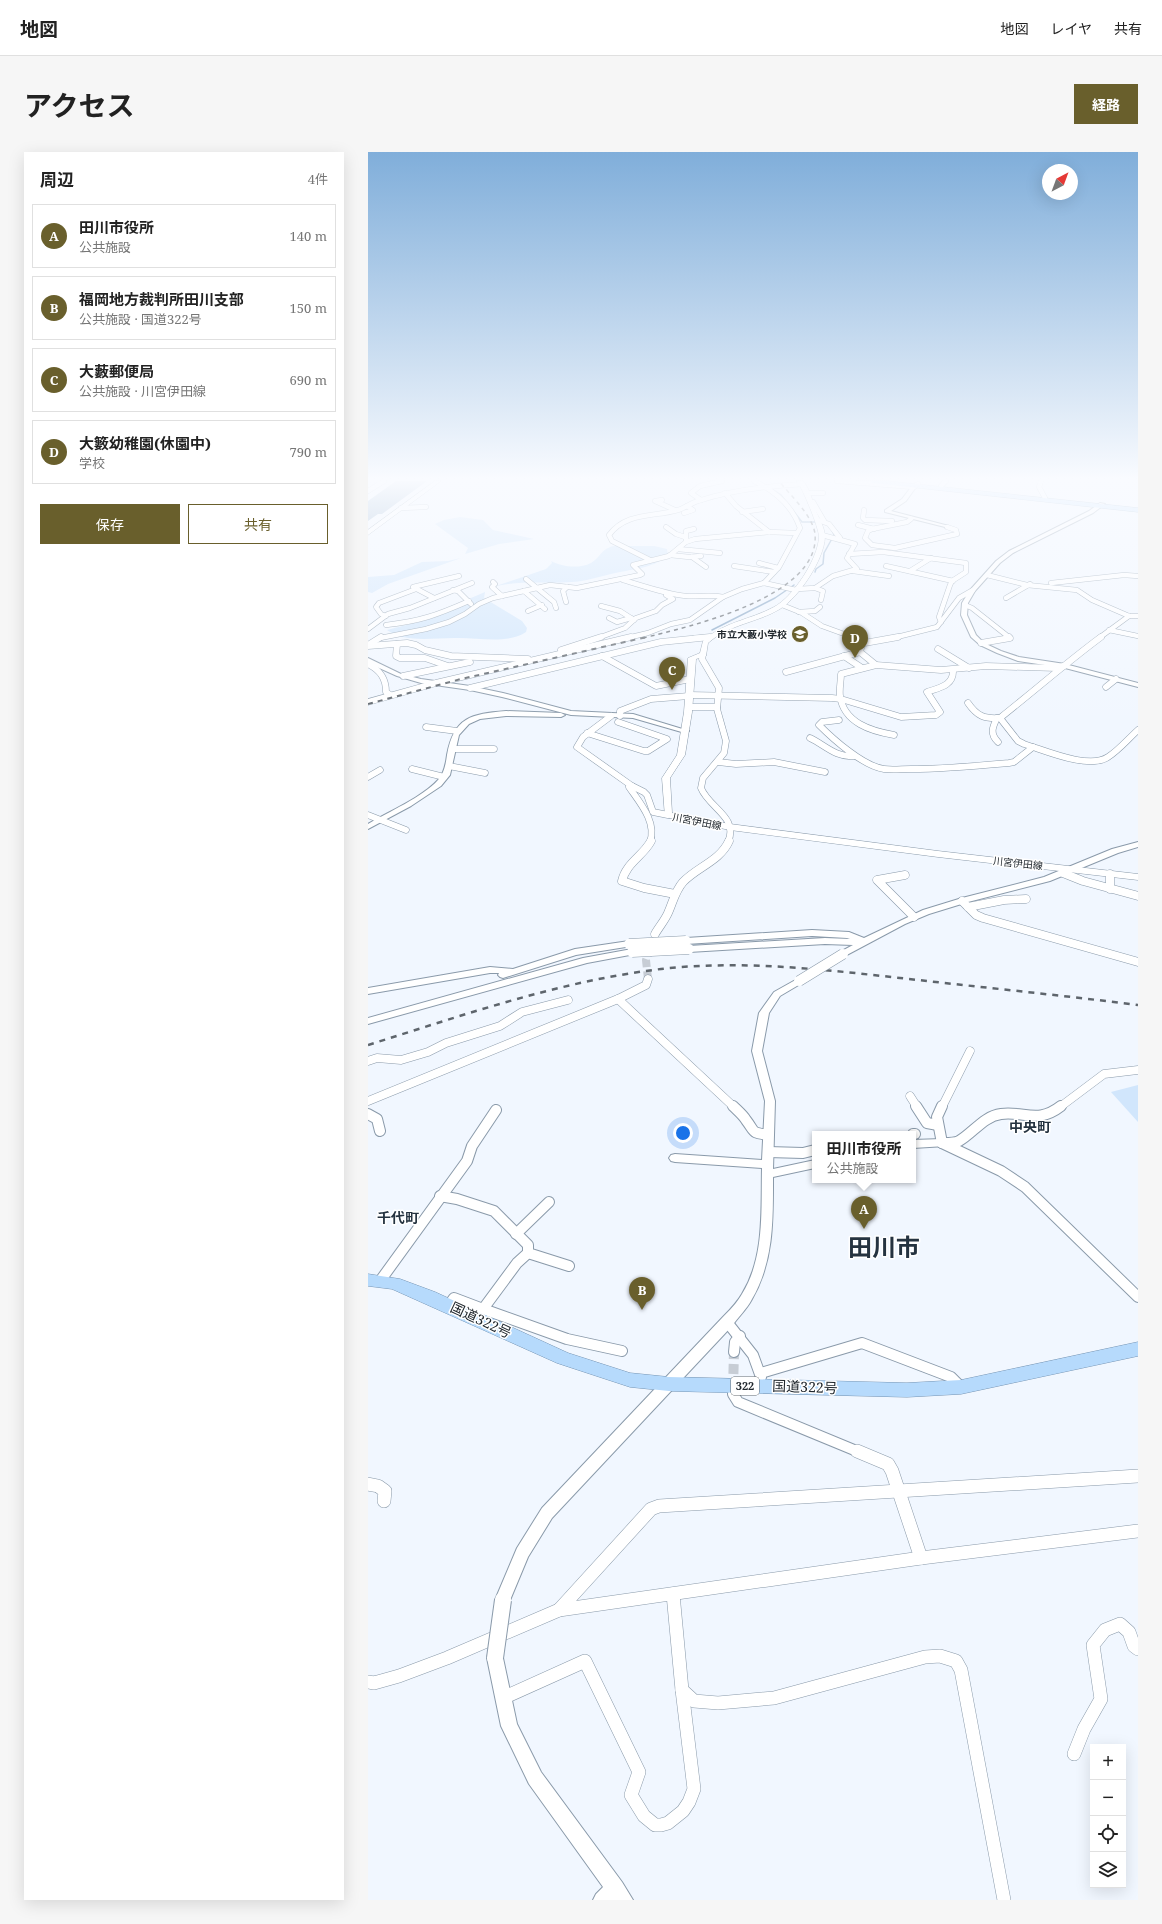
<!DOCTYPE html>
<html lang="ja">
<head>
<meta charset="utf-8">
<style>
	:root { --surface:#fff; --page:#f6f6f6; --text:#222; --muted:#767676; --line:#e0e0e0; --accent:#695f2c }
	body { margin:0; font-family:"Noto Serif","Noto Sans JP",serif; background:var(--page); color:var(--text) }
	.controls { position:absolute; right:12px; bottom:12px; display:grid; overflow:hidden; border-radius:0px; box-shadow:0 4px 16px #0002 }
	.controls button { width:36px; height:36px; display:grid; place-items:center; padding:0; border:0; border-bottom:1px solid var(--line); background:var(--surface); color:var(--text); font:20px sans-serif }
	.compass { position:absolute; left:674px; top:12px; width:36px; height:36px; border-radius:50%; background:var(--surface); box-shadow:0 4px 16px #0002; rotate:41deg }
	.you { position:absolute; left:315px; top:981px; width:14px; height:14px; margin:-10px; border:3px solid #fff; border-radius:50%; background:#1a73e8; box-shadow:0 0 0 6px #1a73e833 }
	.badge { display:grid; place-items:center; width:26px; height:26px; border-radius:50%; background:var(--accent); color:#fff; font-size:13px; font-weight:700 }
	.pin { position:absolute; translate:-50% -33px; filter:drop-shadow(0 1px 2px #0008) }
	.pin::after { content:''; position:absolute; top:21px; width:14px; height:12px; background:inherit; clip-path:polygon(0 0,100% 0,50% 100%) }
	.popup { position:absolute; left:444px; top:979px; width:104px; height:52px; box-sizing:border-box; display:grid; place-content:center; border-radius:0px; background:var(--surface); filter:drop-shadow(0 1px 3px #0005); font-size:13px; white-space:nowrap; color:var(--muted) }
	.popup b { font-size:15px; color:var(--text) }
	.popup::after { content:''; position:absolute; left:50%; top:100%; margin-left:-8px; border:8px solid transparent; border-top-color:var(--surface) }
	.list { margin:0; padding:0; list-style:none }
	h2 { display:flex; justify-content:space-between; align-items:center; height:52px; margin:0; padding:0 16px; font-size:17px }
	h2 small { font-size:13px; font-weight:400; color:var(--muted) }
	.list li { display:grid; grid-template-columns:26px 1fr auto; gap:12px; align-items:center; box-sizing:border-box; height:64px; margin:0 8px 8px; padding:0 8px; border:1px solid var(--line); border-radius:0px }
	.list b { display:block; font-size:15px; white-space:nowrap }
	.list p { margin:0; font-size:13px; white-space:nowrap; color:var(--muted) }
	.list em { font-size:13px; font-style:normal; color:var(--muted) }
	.actions { display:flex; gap:8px; padding:12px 16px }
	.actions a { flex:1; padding:9px 0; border:1px solid var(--accent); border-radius:0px; text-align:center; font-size:14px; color:var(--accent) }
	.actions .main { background:var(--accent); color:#fff }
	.icon { flex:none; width:22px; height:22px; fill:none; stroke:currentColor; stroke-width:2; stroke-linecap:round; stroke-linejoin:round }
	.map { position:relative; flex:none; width:770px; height:1748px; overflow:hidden; border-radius:0px }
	header { display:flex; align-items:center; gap:24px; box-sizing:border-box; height:56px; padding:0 20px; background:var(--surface); border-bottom:1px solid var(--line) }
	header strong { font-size:19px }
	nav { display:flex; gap:22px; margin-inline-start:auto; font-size:14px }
	.intro { display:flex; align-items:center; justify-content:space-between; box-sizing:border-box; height:96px; padding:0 24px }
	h1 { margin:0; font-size:28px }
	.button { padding:10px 18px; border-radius:0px; background:var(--accent); color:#fff; font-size:14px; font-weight:700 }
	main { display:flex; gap:24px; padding:0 24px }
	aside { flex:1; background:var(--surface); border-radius:0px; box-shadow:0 4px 16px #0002 }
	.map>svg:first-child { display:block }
	.green { fill:#d1e6fc }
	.water { fill:#85a5c6 }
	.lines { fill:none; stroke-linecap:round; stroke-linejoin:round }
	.stream { stroke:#85a5c6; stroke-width:1.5 }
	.minor-tunnel-far1 { stroke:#c7cdd5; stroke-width:8; stroke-dasharray:8 4; stroke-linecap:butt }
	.minor-tunnel { stroke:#c7cdd5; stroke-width:10; stroke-dasharray:10 5; stroke-linecap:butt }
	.minor-far4-casing { stroke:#8a9aaa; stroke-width:5.5 }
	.minor-far3-casing { stroke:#8a9aaa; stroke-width:7 }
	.minor-far2-casing { stroke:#8a9aaa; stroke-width:9 }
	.minor-far1-casing { stroke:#8a9aaa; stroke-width:12 }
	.minor-casing { stroke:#8a9aaa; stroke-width:14 }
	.tertiary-casing { stroke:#8a9aaa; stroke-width:2 }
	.secondary-casing { stroke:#8a9aaa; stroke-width:1 }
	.trunk-casing { stroke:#7695b4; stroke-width:1 }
	.minor-far4 { stroke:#fff; stroke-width:4.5 }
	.minor-far3 { stroke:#fff; stroke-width:6 }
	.minor-far2 { stroke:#fff; stroke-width:8 }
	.minor-far1 { stroke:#fff; stroke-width:10 }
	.minor { stroke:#fff; stroke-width:13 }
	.tertiary { fill:#fff; fill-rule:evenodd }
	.secondary { fill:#fff; fill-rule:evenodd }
	.trunk { fill:#b6dafc; fill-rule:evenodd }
	.rail-far2 { stroke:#5e656c; stroke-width:1.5; stroke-dasharray:4 4; stroke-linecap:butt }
	.rail-far1 { stroke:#5e656c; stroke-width:2; stroke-dasharray:5 5; stroke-linecap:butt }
	.rail { stroke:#5e656c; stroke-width:2.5; stroke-dasharray:6 6; stroke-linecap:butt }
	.tertiary-bridge-far1-casing { stroke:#8a9aaa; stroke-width:11; stroke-linecap:butt }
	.tertiary-bridge-casing { stroke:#8a9aaa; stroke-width:18; stroke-linecap:butt }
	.tertiary-bridge-far1 { stroke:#fff; stroke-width:10 }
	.tertiary-bridge { stroke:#fff; stroke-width:16 }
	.labels { text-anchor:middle; stroke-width:3; stroke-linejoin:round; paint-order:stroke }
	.far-poi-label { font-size:10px; font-weight:bold; fill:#20272d; stroke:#fff; text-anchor:end }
	.far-street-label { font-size:10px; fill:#20272d; stroke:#fff }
	.shield { fill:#fff; stroke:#63686c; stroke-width:1 }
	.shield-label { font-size:11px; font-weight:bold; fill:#20272d }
	.quarter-label { font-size:14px; font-weight:bold; fill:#253340; stroke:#fff }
	.near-street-label { font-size:14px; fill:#20272d; stroke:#fff }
	.near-town-label { font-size:24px; font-weight:bold; fill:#253340; stroke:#fff }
</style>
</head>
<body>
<header>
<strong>地図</strong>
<nav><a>地図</a><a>レイヤ</a><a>共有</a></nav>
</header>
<div class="intro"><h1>アクセス</h1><a class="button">経路</a></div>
<main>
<aside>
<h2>周辺<small>4件</small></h2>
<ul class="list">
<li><span class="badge">A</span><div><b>田川市役所</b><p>公共施設</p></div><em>140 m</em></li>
<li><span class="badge">B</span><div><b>福岡地方裁判所田川支部</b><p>公共施設 · 国道322号</p></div><em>150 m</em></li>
<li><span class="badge">C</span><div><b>大藪郵便局</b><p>公共施設 · 川宮伊田線</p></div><em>690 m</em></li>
<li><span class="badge">D</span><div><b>大籔幼稚園(休園中)</b><p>学校</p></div><em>790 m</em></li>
</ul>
<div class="actions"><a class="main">保存</a><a>共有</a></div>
</aside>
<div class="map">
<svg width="770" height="1748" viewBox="0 0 770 1748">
	<rect width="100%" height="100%" fill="#f1f7ff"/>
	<g class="green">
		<polygon points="92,365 115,368 125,378 166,387 131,392 97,402 100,396 67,372 76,368"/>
		<path d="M245 394H286L299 397 300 403C288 415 267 417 252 420 236 423 220 429 204 430 177 432 151 428 125 435L178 417 184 411 183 409C194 415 211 417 223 411 233 405 232 398 245 394Z"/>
		<polygon points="93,406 20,432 4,441 0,440 0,425 26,423 54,410 80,409"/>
		<path d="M117 440 116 446 154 469 159 476 158 480C140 492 113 486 91 486 68 485 39 492 19 478L42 472Z"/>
		<polygon points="770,933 770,970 743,940"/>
	</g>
	<polygon class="water" points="28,329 59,329 14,362 10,362 0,369 0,349"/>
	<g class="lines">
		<g class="stream">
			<polyline points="391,329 413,343 434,370 450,370"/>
			<polyline points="447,420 448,417 455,412 456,401 466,383 464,378"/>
			<polyline points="344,478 407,446 426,433"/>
		</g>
		<polyline class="minor-tunnel-far1" points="280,827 278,808 283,795"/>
		<polyline class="minor-tunnel" points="365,1237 366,1200"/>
		<g class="minor-far4-casing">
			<g id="minor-far4">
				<polyline points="469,329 546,335 550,332"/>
				<polyline points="673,329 671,335 677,346"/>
				<polyline points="573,334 578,329"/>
				<polyline points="0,339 16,329"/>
				<polyline points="357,341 368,354 401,380"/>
				<polyline points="441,341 455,341"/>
				<polyline points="294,348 287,349 307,358"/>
				<polyline points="333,348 323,341 332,334 354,329"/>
				<polyline points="442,350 445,350 456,369"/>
				<polyline points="33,356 58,355"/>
				<polyline points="496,358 495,366 497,368 524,369"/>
				<polyline points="374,360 395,357"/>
				<polyline points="316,361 325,358 319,354"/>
				<polyline points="543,367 539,370 504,377 500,379 497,386 504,393 527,396 589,382 588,378 579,375"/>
				<polyline points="450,368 461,372 472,386"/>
				<polyline points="490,373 506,377"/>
				<polyline points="298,375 308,382 317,385"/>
				<polyline points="318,389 318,379 326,377"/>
				<polyline points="310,397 352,401"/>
				<polyline points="481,402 515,400 598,411 598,420 584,429 582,433 571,465 573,470"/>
				<polyline points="302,403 321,405 333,404"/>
				<polyline points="324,405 338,415"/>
				<path d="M282 408 244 389 241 383C258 360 286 365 310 358 317 356 323 351 330 349 364 338 399 334 435 332"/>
				<polyline points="391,411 410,416"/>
				<polyline points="366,414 406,420"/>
				<polyline points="518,414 585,429"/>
				<polyline points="485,419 521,424"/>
				<polyline points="542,419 563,406"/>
				<polyline points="619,423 659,433 709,438 724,448 761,464 770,464"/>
				<polyline points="158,427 186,450 188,456"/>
				<path d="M255 428C276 434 297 442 318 444 331 445 342 442 355 445"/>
				<polyline points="125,430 127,432 124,435 134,444"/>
				<polyline points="396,431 428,438"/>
				<polyline points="683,431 756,423 770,424"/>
				<polyline points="447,436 455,439 453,448"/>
				<polyline points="429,437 447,436 465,424 489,417 479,406 487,392 454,383"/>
				<polyline points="85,438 90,439 103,452"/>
				<polyline points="156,439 177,457"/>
				<polyline points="66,446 45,435 91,424"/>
				<polyline points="638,446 662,432"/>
				<polyline points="198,450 195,439 199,435"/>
				<polyline points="414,453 434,461 454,474 487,486"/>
				<polyline points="597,453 604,456 642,486"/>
				<polyline points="233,454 252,459 266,468"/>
				<polyline points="160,459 174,453"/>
				<polyline points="431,460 447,459 452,455"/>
				<polyline points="18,464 13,462 8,455 11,451 48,437"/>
				<polyline points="241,466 249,470 263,466"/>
				<path d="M18 473C53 469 69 463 101 449"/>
				<polyline points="0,477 20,462 42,456 104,431"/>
				<polyline points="741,478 770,484"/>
				<polyline points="12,486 58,477 81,470 97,462 111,452 125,446 182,433 209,436 272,423 274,422 265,413 301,404 318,390 327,387 401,380 428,381"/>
				<polyline points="230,486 257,476 268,466 288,459 294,453 305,447 298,443 299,441"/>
				<path d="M259 486 280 481 303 472 322 468 355 445 374 437 396 431 411 415 432 376C424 353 407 339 386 329"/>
				<polyline points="326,486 342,485"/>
				<polyline points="525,486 569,475 591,446 605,438"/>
				<polyline points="731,486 761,464"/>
			</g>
		</g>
		<g class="minor-far3-casing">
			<g id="minor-far3">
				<polyline points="486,485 493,496 492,500 508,513"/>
				<path d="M733 485C698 511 666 539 632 566L650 589 656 592C676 598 721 618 740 605 751 598 760 587 770 578"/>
				<polyline points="613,491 642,486 641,485"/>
				<polyline points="29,492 28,504 32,506 57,506 80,514"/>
				<polyline points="491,492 530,485"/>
				<polyline points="0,493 13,485"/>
				<polyline points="0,494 39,491 48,493 57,498 83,504 160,507"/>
				<polyline points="570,497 601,516"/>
				<polyline points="193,498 233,485"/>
				<path d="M335 502 334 507 351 536 349 557 358 589 356 601 335 626 333 636C341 656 371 665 360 690"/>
				<polyline points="234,504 288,534 322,527"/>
				<polyline points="476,504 494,516"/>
				<path d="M0 512C12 518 18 526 18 540L22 543"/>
				<polyline points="418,520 492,500"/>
				<polyline points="35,524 102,510"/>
				<polyline points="738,535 748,527"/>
				<polyline points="102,536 293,490 342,485"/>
				<path d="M321 543 464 546 473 547 533 565 568 563 572 560 559 540C570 536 586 534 585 518"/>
				<polyline points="0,550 68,531 263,485"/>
				<path d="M600 551C609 564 616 567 632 566"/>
				<polyline points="320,555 349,555"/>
				<polyline points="243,564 215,585 209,595 264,634 276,640 279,643 285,660 300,663"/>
				<polyline points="252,564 252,559 283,547 321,544"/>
				<path d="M629 566C624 576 622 582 630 590"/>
				<path d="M471 568 454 570 451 573C465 587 495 614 516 617 524 618 534 617 543 617 576 617 608 614 641 611L646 610 665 595"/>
				<polyline points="58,575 89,579"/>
				<polyline points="219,581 276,599 280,599 299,587 250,570"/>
				<path d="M526 583C503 579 476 571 472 544 471 537 473 529 473 522L508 513 573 518 618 514 689 516 696 514"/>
				<path d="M442 586C457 593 468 606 486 604"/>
				<polyline points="85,597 126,597"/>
				<polyline points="350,610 368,612 406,610 457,620"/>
				<polyline points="81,614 117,621"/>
				<polyline points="44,617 76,625"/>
				<polyline points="0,625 12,618"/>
				<path d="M264 634 261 635C272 651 289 670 282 690"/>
				<polyline points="0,663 38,678"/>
			</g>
		</g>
		<g class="minor-far2-casing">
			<g id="minor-far2">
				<path d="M283 689C275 704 258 711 254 729L276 736 307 742"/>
				<polyline points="695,721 715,729 770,744"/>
				<polyline points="742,722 742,737"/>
				<polyline points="537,723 509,728 546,765"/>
				<polyline points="594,749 608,763 615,766 770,810"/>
				<polyline points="600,755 636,748 658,747"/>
				<path d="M287 782C291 775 297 768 300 761 305 750 307 739 315 730 329 715 352 709 361 689"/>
				<polyline points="250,847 366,955"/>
				<polyline points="0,909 9,906 33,908 60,900 78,891 132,874 154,860 200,848"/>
				<polyline points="542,944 549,955"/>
				<polyline points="0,949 250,847 278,833 280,827"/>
				<polyline points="574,955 602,899"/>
				<polyline points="692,955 736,922 770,918"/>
			</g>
		</g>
		<g class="minor-far1-casing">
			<g id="minor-far1">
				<path d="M365 954C370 959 375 963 378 968 388 981 382 980 400 983"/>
				<polyline points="548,954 559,971 570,973"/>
				<polyline points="0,962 9,967 12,979"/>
				<polyline points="545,982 547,982"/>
				<polyline points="574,991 633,1019 657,1035 770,1145"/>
				<polyline points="574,991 569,965 574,954"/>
				<path d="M576 991C581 991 587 991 591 989 605 981 616 964 633 962 657 959 670 972 693 954"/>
				<polyline points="400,1000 435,1001 447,998"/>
				<polyline points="72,1044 89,1047 126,1059 160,1093 160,1101 201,1114"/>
				<polyline points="148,1082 181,1050"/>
				<polyline points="12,1129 99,1009 104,994 128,958"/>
				<polyline points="81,1153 86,1146 115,1157 149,1111 160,1101"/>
				<polyline points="115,1157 199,1187 254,1199"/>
				<polyline points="359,1170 385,1203 393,1225"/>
				<polyline points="366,1200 367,1190 372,1184"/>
				<polyline points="393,1221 494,1191 583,1225 593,1235"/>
				<polyline points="365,1242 370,1250 491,1300"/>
			</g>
		</g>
		<g class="minor-casing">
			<g id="minor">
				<polyline points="489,1299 520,1312 524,1319 553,1406"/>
				<polyline points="0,1332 10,1334 17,1339 16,1349"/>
				<polyline points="305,1442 314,1538 326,1549 350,1551 406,1546 557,1505 572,1504 588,1509 593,1518 636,1748"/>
				<polyline points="191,1458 283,1357 291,1354 770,1324"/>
				<polyline points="0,1530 6,1531 31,1524 79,1506 191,1458 553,1406 770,1379"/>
				<polyline points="135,1546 217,1509 271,1620 263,1643 276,1664 287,1673 293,1673 300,1671 315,1659 321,1650 326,1637 314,1538"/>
				<polyline points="706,1602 716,1577 733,1547 725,1493 737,1478 752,1472 761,1480 766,1494 770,1497"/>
			</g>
		</g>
		<g class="tertiary-casing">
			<g id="tertiary">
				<polygon points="544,334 548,335 538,349 523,359 581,374 581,376 517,360 517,358 534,347"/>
				<polygon points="732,351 737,352 725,361 645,401 632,411 607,439 600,451 599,463 608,483 616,491 633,499 651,505 697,512 770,531 770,535 697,516 650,509 629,501 612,493 603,485 593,463 594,451 602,438 628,409 641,399 721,359"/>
				<polygon points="0,506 33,522 53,527 102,534 135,541 203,559 265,562 321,579 317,581 265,566 203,563 134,545 102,538 53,531 29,524 0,511"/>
				<path d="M138 559 193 561 197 563 193 565 138 564 112 567 101 572 91 583 82 623 73 634 43 654 0 677V672C20 660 55 645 70 628 76 622 78 611 79 603 86 565 103 562 138 559Z"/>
				<polygon points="770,690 770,695 750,701 682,729 600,750 561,762 537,772 475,805 470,802 472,800 485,793 457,792 321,800 316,797 321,794 457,786 482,787 479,786 444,784 318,792 313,789 318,786 444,778 481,780 496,786 555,758 594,746 676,725 744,697"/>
				<polygon points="261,789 264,790 266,792 264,794 208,803 135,826 132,825 130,823 131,821 122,821 0,842 0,836 122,815 145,817 207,797"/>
				<polygon points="264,797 269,800 267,802 219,811 0,872 0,866 215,806"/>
				<path d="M431 826 434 827 436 829 434 831 412 844 401 861 394 899 407 949 405 1017 447 1008V1016L405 1025C405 1067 406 1109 384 1147 379 1157 370 1165 364 1174L184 1366 160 1405 140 1453 135 1455 130 1453 127 1448 149 1396 174 1356 354 1166C361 1159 369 1151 374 1142 397 1105 393 1058 394 1016L307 1010 303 1009 301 1006 303 1003 307 1002 394 1008 397 949 384 899 391 861 406 840Z"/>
				<polygon points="574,987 578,988 580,991 578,994 545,996 545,988"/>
				<polygon points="127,1498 133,1500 135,1506 149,1572 173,1620 254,1730 265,1748 225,1748 228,1742 235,1735 161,1632 133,1574 119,1506 121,1500"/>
			</g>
		</g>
		<g class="secondary-casing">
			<g id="secondary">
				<polygon points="67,329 73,329 0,383 0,378"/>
				<path d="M429 329H435C441 336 443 344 446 353 449 364 457 374 457 385 456 408 431 445 412 457 389 471 361 472 340 491L338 504 328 507 324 560 317 603 302 626 304 661 362 672 570 699 770 722V728L570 705 362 678 297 665 294 626 309 603 316 560 320 506 332 501 335 489C355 470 382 468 406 455 425 445 450 407 451 385 451 376 435 337 429 329Z"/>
			</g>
		</g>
		<g class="trunk-casing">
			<g id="trunk">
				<polygon points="502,329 519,329 770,356 770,360 505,331"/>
				<polygon points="0,1122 32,1127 67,1140 200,1201 262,1221 301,1225 539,1231 593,1228 770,1190 770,1204 593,1242 539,1245 301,1239 262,1235 189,1211 24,1137 0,1134"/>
			</g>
		</g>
		<use href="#minor-far4" class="minor-far4"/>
		<use href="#minor-far3" class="minor-far3"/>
		<use href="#minor-far2" class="minor-far2"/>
		<use href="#minor-far1" class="minor-far1"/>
		<use href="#minor" class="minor"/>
		<use href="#tertiary" class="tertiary"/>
		<use href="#secondary" class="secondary"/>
		<use href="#trunk" class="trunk"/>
		<path class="rail-far2" d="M275 486C320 475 453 445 447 382 445 364 422 343 411 329"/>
		<polyline class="rail-far1" points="0,552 93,527 279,485"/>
		<path class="rail" d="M0 893C96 863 192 829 293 817 372 808 452 817 532 826 611 835 691 843 770 853"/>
		<g class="tertiary-bridge-far1-casing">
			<g id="tertiary-bridge-far1">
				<polyline points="261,792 318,789"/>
				<polyline points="264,800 321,797"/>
				<polyline points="431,829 475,802"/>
			</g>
		</g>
		<g class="tertiary-bridge-casing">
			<polyline id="tertiary-bridge" points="127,1506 135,1448"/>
		</g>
		<use href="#tertiary-bridge-far1" class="tertiary-bridge-far1"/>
		<use href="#tertiary-bridge" class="tertiary-bridge"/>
	</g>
	<linearGradient id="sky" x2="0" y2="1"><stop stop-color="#80aeda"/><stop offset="0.57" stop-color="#f9fbff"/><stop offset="1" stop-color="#f9fbff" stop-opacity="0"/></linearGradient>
	<rect width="770" height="573" fill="url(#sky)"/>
	<defs>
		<g id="school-disc" transform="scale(0.9)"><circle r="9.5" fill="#695f2c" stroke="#fff"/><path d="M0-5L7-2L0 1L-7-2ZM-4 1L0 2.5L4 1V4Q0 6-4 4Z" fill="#fff"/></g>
	</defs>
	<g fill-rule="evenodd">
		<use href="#school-disc" x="432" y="482"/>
	</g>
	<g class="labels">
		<g class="far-poi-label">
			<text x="419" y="486">市立大藪小学校</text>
		</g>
		<g class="far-street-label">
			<text transform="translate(329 669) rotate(11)" y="4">川宮伊田線</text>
			<text transform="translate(650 711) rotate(6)" y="4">川宮伊田線</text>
		</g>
		<rect class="shield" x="363" y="1225" width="28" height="18" rx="3"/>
		<g class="shield-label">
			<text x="377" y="1238">322</text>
		</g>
		<g class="quarter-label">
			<text x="662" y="980">中央町</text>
			<text x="30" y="1071">千代町</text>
		</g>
		<g class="near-street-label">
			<text transform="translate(113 1168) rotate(25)" y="5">国道322号</text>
			<text transform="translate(437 1235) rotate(2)" y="5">国道322号</text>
		</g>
		<g class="near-town-label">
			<text x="516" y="1104">田川市</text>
		</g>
	</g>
</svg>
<div class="controls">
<button>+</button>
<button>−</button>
<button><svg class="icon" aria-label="locate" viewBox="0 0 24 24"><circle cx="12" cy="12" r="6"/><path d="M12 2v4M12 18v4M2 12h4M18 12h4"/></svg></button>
<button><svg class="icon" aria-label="layers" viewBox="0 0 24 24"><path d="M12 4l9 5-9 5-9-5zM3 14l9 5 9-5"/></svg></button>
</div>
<svg class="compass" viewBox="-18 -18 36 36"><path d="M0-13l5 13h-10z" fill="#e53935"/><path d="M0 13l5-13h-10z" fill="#767676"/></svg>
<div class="you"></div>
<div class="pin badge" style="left:496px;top:1077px">A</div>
<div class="popup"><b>田川市役所</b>公共施設</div>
<div class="pin badge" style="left:274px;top:1158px">B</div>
<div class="pin badge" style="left:304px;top:538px">C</div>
<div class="pin badge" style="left:487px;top:506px">D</div>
</div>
</main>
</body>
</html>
